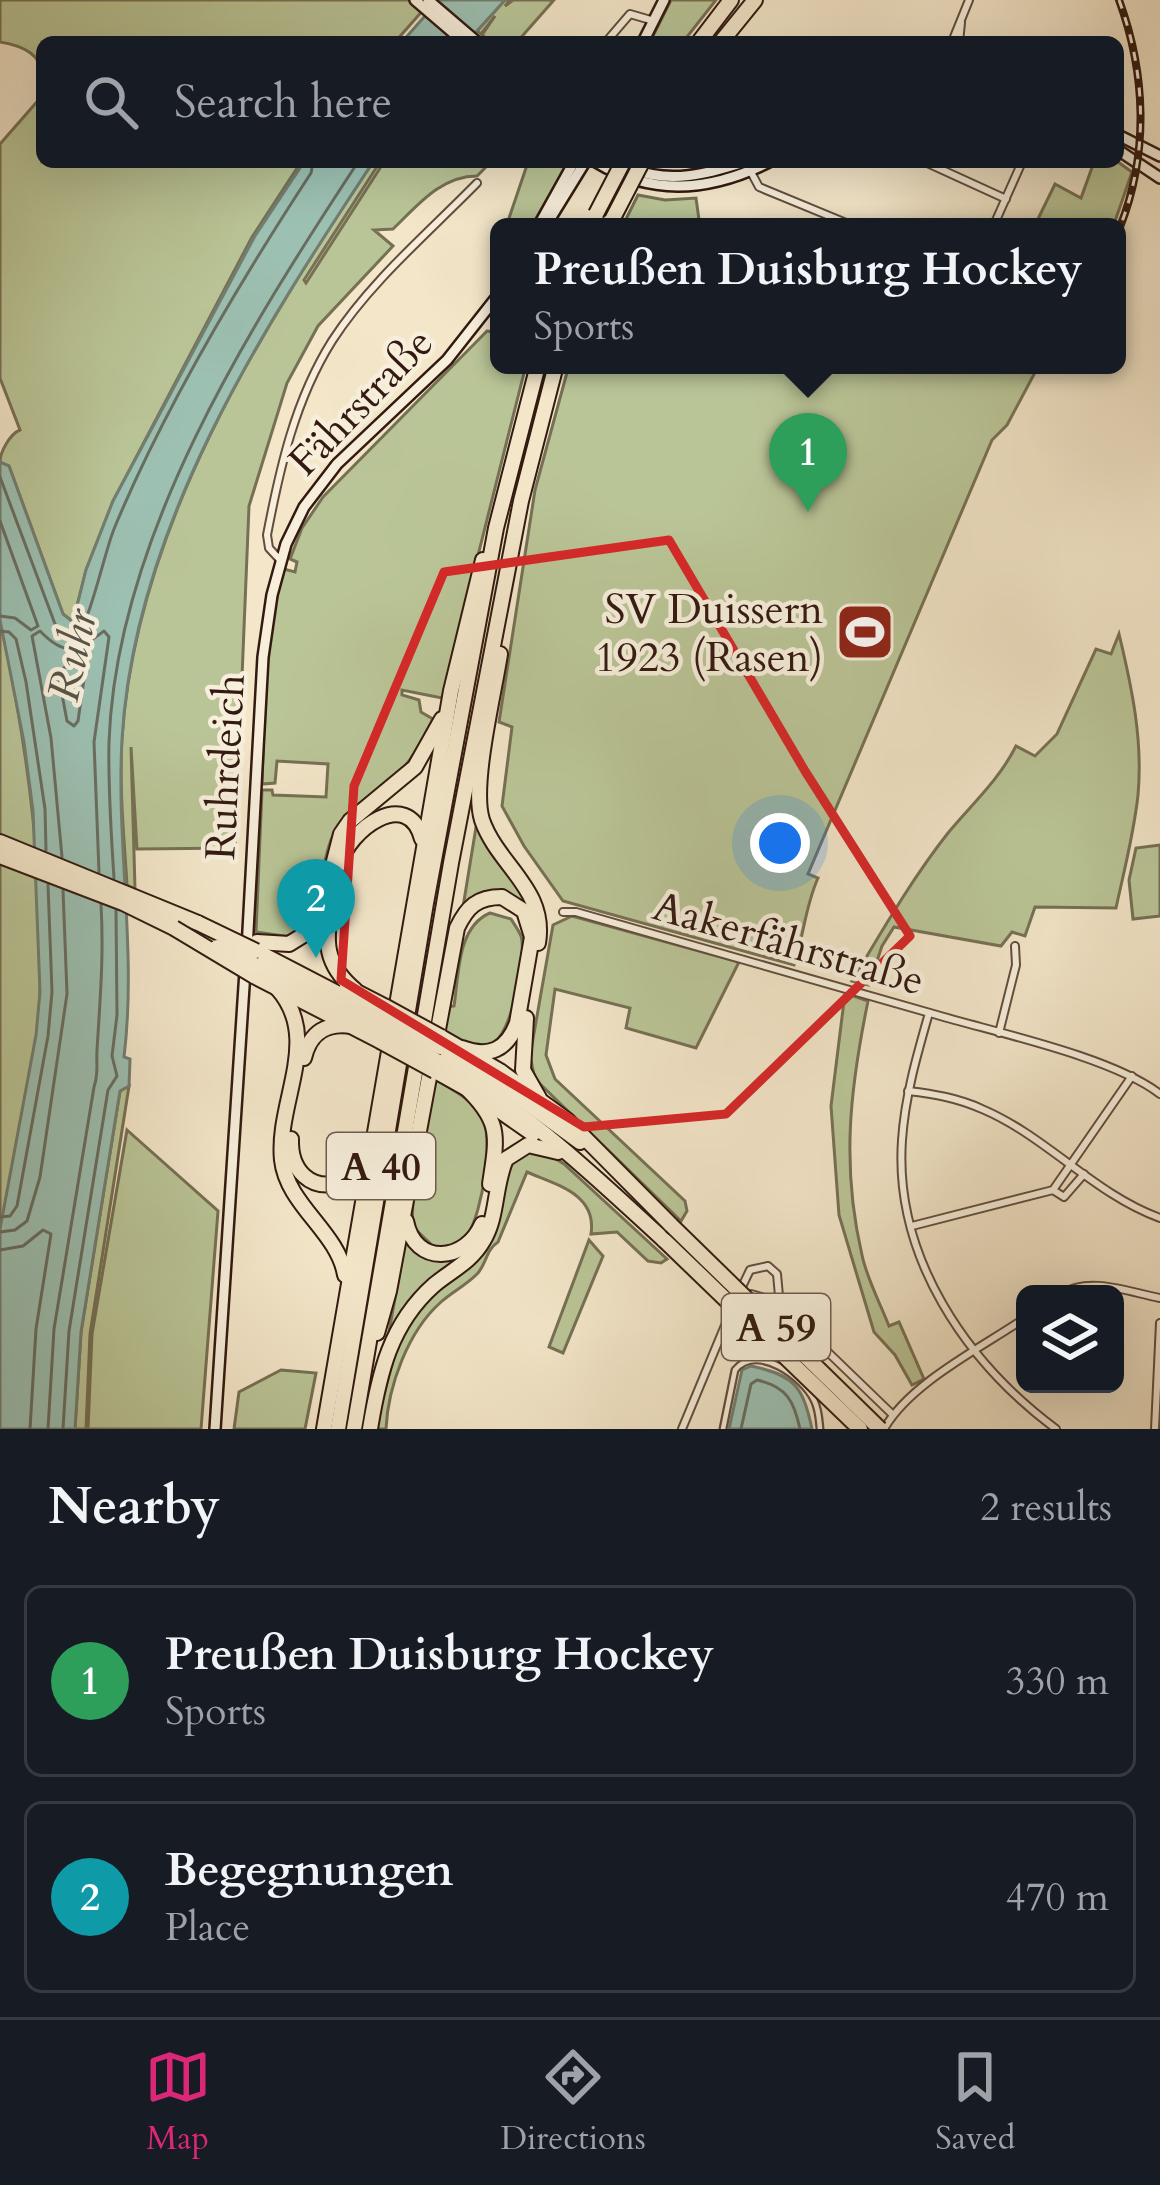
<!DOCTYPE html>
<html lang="en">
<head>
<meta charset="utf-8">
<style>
	:root { --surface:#171b24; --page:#20242c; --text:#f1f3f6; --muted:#9ea1a6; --line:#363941; --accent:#db2777 }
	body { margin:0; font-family:Cardo,serif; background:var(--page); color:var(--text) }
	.controls { position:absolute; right:36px; bottom:36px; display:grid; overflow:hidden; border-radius:18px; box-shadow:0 12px 48px #0002 }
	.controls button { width:108px; height:108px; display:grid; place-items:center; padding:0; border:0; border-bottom:3px solid var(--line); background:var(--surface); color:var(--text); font:60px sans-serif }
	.you { position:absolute; left:780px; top:843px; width:42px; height:42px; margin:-30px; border:9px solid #fff; border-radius:50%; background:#1a73e8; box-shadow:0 0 0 18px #1a73e833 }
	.badge { display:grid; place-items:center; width:78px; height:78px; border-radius:50%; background:var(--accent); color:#fff; font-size:39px; font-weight:700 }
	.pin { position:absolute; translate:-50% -99px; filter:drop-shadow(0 3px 6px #0008) }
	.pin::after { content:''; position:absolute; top:63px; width:42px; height:36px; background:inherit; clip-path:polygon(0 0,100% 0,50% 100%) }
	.popup { position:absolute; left:490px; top:218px; width:636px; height:156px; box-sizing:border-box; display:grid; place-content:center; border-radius:18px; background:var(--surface); filter:drop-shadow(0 3px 9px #0005); font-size:39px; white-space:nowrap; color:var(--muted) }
	.popup b { font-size:45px; color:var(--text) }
	.popup::after { content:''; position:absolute; left:50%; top:100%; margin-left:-24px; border:24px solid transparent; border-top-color:var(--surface) }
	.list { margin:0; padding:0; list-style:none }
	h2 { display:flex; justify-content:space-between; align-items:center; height:156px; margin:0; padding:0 48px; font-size:51px }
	h2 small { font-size:39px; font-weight:400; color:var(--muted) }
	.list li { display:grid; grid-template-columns:78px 1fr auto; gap:36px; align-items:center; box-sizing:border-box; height:192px; margin:0 24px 24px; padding:0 24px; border:3px solid var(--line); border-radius:18px }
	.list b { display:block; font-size:45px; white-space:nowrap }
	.list p { margin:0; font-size:39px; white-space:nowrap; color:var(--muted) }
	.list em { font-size:39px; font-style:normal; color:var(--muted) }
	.icon { flex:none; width:66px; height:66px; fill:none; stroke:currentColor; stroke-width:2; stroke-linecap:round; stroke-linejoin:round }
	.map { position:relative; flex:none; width:1160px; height:1429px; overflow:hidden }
	.search { position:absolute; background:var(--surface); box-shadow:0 12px 48px #0002; left:36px; right:36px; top:36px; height:132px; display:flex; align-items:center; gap:30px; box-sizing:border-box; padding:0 42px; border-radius:18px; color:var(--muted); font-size:45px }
	.sheet { height:588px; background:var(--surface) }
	nav { display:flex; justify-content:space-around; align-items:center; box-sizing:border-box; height:168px; border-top:3px solid var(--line); background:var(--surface); font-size:33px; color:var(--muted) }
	nav a { display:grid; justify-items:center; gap:6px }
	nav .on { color:var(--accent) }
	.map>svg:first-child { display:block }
	.green { fill:#bac597; stroke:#767054; stroke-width:3 }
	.water { fill:#9cc0b2; stroke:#727e71; stroke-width:3 }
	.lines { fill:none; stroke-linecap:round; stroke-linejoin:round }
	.shore { stroke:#686d61; stroke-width:3 }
	.pedestrian-casing { stroke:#634d3e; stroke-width:9 }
	.minor-casing { stroke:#634d3e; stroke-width:10 }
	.secondary-casing { stroke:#331a10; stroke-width:14 }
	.motorway-casing { stroke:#331a10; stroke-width:18 }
	.pedestrian { stroke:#f7efdc; stroke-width:4.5 }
	.minor { stroke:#f7efdc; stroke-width:6 }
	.secondary { stroke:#f7efdc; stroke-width:9 }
	.motorway { stroke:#f3e6c9; stroke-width:14 }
	.rail-casing { stroke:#331a10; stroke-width:8 }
	.rail { stroke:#f7efdc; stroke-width:3; stroke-dasharray:9; stroke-linecap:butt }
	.motorway-bridge-casing { stroke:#331a10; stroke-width:18; stroke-linecap:butt }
	.motorway-bridge { stroke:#f3e6c9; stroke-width:14 }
	.marked { fill:none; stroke:#d62828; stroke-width:9; stroke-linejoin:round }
	.labels { text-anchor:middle; stroke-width:9; stroke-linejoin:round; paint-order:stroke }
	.shield { fill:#f7efdc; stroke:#6e5a4d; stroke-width:3 }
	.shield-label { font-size:39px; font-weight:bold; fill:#331a10 }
	.street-label { font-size:42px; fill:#331a10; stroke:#f7efdc }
	.poi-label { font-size:42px; fill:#331a10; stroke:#f7efdc; text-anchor:end }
	.water-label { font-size:45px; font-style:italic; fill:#585449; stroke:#f7efdc }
</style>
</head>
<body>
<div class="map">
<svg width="1160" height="1429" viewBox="0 0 1160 1429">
	<rect width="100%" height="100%" fill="#f3e6c9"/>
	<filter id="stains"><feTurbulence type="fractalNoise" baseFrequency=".00167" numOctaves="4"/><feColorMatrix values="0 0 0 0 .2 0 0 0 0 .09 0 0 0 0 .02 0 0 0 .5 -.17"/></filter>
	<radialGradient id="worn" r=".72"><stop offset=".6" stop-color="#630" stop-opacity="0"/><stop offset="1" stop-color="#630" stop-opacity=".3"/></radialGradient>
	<g class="green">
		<path d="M0 0H432L395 42H42V73C40 52 19 45 0 42Z"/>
		<polygon points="505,0 510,0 505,6 513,0 554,0 517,42 490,42 482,35 495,16 481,34 477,31"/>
		<polygon points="671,0 716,0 683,42 650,42"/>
		<path d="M42 96V162H301L252 237 113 501 86 570 73 622 63 614 9 466 0 462C0 452 10 434 20 430L0 378V144Z"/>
		<path d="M373 162H380L304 280 306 283 384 162H491L477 176C441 176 418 205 393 229L374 230 393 246 318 326 287 383 249 506 235 848 137 849 131 747 135 889 127 885C124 836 119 787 122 738 136 527 259 334 373 162Z"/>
		<polygon points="528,162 569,162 531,227 506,227"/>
		<polygon points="1094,162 1118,162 1132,172 1113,227 1034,227 1055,184 1081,198"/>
		<polygon points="638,195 665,200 696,198 700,227 622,227"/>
		<path d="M487 331 499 333V365H526L442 698 402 690V695L419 700 421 712 433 719C421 742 411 763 391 781 374 797 347 808 336 829 316 866 328 912 291 937L256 932 262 790H272L273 795 326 797 328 764 277 761 275 783 262 784C265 712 263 638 284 569L295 572 297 562 290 559 302 528 323 497Z"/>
		<path d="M569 365H1039L1007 425 992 440 808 874 818 878C805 907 804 935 794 965L563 901 524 846 502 806 512 727 499 722 535 490Z"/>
		<path d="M0 620C27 742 44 868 40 994 37 1072 17 1153 0 1229Z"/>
		<path d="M1119 634C1132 688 1143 740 1138 795 1134 833 1124 871 1116 908L1035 907 1025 936 1012 932 1001 946 894 927 882 946 869 985 852 981C882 931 911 880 948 833 972 804 999 780 1016 746L1035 756 1057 734 1096 649 1111 654Z"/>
		<polygon points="477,821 527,897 534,917 510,895 463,907"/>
		<polygon points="1160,845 1160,916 1133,919 1129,880 1136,848"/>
		<path d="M490 913 511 919C514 924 518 929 521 936 527 954 512 1038 490 1045 475 1050 458 1038 444 1031L447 1007 454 1006C459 974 457 927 490 913Z"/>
		<polygon points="572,916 739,962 696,1048 626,1028 630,1008 555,989 546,1055 555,1079 685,1201 687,1211 681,1221 535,1079 530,1056 553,925"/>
		<path d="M845 993 868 1001C850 1089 841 1165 862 1255 867 1279 880 1303 889 1326L899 1322 924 1379 912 1385 895 1355 874 1332 839 1215 831 1106Z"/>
		<path d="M435 1079C451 1089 470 1098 481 1114 495 1135 482 1213 468 1234 459 1246 448 1247 434 1247L412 1226 413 1201Z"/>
		<polygon points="129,1086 90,1334 86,1429 75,1429 81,1332 120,1091"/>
		<polygon points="127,1130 218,1211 201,1429 88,1429 92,1334"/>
		<path d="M522 1151 548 1154 564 1164 667 1259 661 1263 648 1261 617 1232 591 1234C597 1194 557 1185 527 1172L498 1242C486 1250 487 1262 478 1273 468 1284 452 1292 441 1302 408 1331 388 1386 386 1429H375L399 1337 424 1302 476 1260 510 1163Z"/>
		<polygon points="406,1238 417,1251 471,1249 388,1337"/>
		<polygon points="589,1240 603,1256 563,1353 549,1347"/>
		<polygon points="281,1370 316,1373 305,1429 234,1429 239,1392"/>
	</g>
	<g class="water">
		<polygon points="439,0 505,0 467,42 402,42"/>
		<path d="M304 162H373C260 333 134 528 122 739 116 845 137 951 124 1057L130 1059 129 1086 120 1091 81 1332 75 1429H0V1229L36 1035 40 992 33 811 24 742 0 620V462L9 466 63 614 73 622 86 570 113 501 255 236Z"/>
		<path d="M751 1366C795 1375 803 1387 812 1429H729L742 1370Z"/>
	</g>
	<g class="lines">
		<g class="shore">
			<path d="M0 477 55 624 65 633H78C90 621 105 551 114 529 163 410 241 280 311 173L313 162"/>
			<polyline points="0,521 38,626 31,630 15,618 0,616"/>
			<polyline points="0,631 9,632 16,639 26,682 45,809 46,850"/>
			<polygon points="65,667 81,667 85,672 78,721 74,726 67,721 58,673"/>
			<path d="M62 857 51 738 32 636 40 631C67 659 78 650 104 631L109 637 94 742 99 872"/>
			<path d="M114 878C111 833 108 787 109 742 116 537 249 328 358 162"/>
			<polyline points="0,1217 10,1216 17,1206 48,1036 52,992 48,885"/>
			<polyline points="0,1232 15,1230 27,1221 40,1177 67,994 63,890"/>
			<polyline points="0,1250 23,1246 43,1230 51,1234 36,1329 30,1429"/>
			<path d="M48 1429 54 1329 94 1087C99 1072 96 1066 97 1050 100 1001 104 954 101 905"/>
			<polyline points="63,1429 69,1331 108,1090 117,1076 112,1056 117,1015 116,911"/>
			<path d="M741 1429 751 1384 757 1380C787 1387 794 1401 800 1429"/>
		</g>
		<g class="pedestrian-casing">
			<path id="pedestrian" d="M723 1429 735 1370C757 1343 803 1377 814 1400 819 1410 819 1419 820 1429"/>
		</g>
		<g class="minor-casing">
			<g id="minor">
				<polyline points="606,42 630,14 654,21"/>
				<polyline points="952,42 969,0"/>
				<polyline points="959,42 961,23"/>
				<polyline points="925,162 1006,199"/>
				<polyline points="751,172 759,187 856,227"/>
				<polyline points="993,227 1022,162"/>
				<path d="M281 561 269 548 267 535C280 467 295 400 332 341 370 282 428 233 477 183"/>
				<path d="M563 912H576C696 946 816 981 937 1015 998 1033 1112 1057 1160 1094"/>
				<path d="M929 1013C917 1055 905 1096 902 1140 894 1257 966 1362 1056 1429"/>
				<polyline points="999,1033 1016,965 1015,946"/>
				<path d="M908 1091C934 1094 958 1098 982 1109 1046 1136 1094 1194 1160 1218"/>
				<polyline points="1053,1190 1132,1076"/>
				<polyline points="912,1226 1053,1190 1064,1197 1084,1174"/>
				<polyline points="739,1293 750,1270 768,1266 777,1274 779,1296 801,1324"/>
				<path d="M1061 1294C1090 1276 1128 1292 1160 1298"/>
				<polyline points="746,1297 751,1294 775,1301 893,1415"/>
				<polyline points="682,1429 731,1311"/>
				<path d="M884 1429C910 1383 981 1348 1025 1318"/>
				<polyline points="1155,1429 1160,1323"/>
			</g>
		</g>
		<g class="secondary-casing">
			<g id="secondary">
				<polyline points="415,0 464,42"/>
				<polyline points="428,0 477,42"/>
				<polyline points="643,42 664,0"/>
				<polyline points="1118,135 1160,156"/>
				<polyline points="1118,150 1160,178"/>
				<path d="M596 162C653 197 711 191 769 162"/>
				<path d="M633 169C670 184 707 174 744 162"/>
				<polyline points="538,227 574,162"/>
				<polyline points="545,227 585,162"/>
				<polyline points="247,949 263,657 272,595 286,544 304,507 337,464 447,360 499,294"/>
				<polyline points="215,1429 245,971"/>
			</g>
		</g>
		<g class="motorway-casing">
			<g id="motorway">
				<polyline points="699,42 731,0"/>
				<polyline points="721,42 755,0"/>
				<path d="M500 654C494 694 471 785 482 820 498 866 547 889 538 943"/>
				<polyline points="0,842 198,923"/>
				<polyline points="0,856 123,903 174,928"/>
				<path d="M340 864C348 830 408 786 422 839"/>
				<path d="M332 904C324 941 325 965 355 990"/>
				<polyline points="257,942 289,944 310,931 323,904 341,834 350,821 415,767 442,719"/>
				<polyline points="256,951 385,1018"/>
				<polyline points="255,965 382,1030"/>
				<polyline points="254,976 380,1041"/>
				<polyline points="347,987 386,1007"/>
				<path d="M277 988C323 1039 276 1101 282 1160 287 1205 338 1232 345 1275"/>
				<polyline points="526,1018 523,1070 539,1098"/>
				<polyline points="441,1037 500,1071 568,1121 671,1225"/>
				<polyline points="440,1047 516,1095 580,1142"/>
				<path d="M304 1058C310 1032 327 1022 352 1026"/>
				<path d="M437 1061C524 1108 592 1174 665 1241"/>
				<polyline points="435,1071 469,1090"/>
				<path d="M465 1087C502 1122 497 1137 490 1184"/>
				<polyline points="487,1102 533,1134"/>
				<path d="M291 1139C290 1170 310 1192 342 1182L364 1157"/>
				<path d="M406 1221C415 1267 466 1262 482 1224"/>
				<path d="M377 1333 389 1291 457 928C467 907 477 897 502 897L524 911 532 937 517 1023C507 1050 489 1058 462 1048"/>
				<polyline points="324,1429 451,691 483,560"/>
				<polyline points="338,1429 426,903 496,528 538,365"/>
				<polyline points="354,1429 451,863 521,501 556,365"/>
				<path d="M370 1429C379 1374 390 1324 434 1285 451 1271 472 1261 483 1241 498 1217 494 1186 506 1159L528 1145 558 1152"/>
			</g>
		</g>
		<use href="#pedestrian" class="pedestrian"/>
		<use href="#minor" class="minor"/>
		<use href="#secondary" class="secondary"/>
		<use href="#motorway" class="motorway"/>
		<g class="rail-casing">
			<path id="rail" d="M1119 0C1146 74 1149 153 1120 227"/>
		</g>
		<use href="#rail" class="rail"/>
		<g class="motorway-bridge-casing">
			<g id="motorway-bridge">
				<polyline points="596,214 623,162"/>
				<polyline points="612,220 642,162"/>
				<polyline points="198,923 256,951"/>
				<polyline points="174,928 254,976"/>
				<polyline points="217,947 255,965"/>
				<polyline points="386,1007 441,1037"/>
				<polyline points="385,1018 440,1047"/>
				<polyline points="382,1030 437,1061"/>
				<polyline points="380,1041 435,1071"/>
				<polyline points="671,1225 880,1429"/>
				<polyline points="665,1241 860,1429"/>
			</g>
		</g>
		<use href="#motorway-bridge" class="motorway-bridge"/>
	</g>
	<path class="marked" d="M669 540 805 771 910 936 726 1114 584 1127 341 980 354 786 444 572Z"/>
	<defs>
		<g id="stadium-square" transform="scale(3)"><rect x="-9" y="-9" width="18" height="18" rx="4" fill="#8f2418" stroke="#f7efdc"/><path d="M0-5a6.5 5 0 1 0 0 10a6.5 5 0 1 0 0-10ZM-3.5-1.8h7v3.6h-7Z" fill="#fff"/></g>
	</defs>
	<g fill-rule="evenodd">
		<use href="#stadium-square" x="865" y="632"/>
	</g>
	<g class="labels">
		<g class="shield">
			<rect x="327" y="1133" width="108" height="66" rx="9"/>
			<rect x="722" y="1294" width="108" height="66" rx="9"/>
		</g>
		<g class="shield-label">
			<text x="381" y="1180">A 40</text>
			<text x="776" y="1341">A 59</text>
		</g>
		<g class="street-label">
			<text transform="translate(360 401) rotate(-46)" y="15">Fährstraße</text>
			<text transform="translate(224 767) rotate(-87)" y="15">Ruhrdeich</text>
			<text transform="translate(789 942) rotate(16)" y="15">Aakerfährstraße</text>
		</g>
		<g class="poi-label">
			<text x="823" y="623">SV Duissern<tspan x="823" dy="48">1923 (Rasen)</tspan></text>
		</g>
		<g class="water-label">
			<text transform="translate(71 655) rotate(-78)" y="16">Ruhr</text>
		</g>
	</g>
	<rect width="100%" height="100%" filter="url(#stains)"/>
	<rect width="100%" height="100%" fill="url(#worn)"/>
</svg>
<div class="controls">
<button><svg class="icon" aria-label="layers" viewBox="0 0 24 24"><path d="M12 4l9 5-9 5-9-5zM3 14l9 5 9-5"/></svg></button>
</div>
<div class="you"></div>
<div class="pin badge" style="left:808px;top:512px;background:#2e9e5b">1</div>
<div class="popup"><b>Preußen Duisburg Hockey</b>Sports</div>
<div class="pin badge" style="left:316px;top:958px;background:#0f9aa8">2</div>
<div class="search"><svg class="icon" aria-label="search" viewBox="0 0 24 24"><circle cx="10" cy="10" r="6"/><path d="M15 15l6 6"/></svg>Search here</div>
</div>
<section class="sheet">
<h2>Nearby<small>2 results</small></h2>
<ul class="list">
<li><span class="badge" style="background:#2e9e5b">1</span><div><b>Preußen Duisburg Hockey</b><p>Sports</p></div><em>330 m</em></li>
<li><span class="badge" style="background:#0f9aa8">2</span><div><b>Begegnungen</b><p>Place</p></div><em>470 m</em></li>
</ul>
</section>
<nav>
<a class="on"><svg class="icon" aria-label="map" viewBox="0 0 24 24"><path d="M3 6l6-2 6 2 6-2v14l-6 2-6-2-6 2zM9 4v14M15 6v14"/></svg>Map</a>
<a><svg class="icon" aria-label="directions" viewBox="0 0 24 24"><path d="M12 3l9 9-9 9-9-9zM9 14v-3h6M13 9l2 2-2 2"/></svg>Directions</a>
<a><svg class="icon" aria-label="saved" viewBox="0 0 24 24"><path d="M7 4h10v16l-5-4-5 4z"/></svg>Saved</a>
</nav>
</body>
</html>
